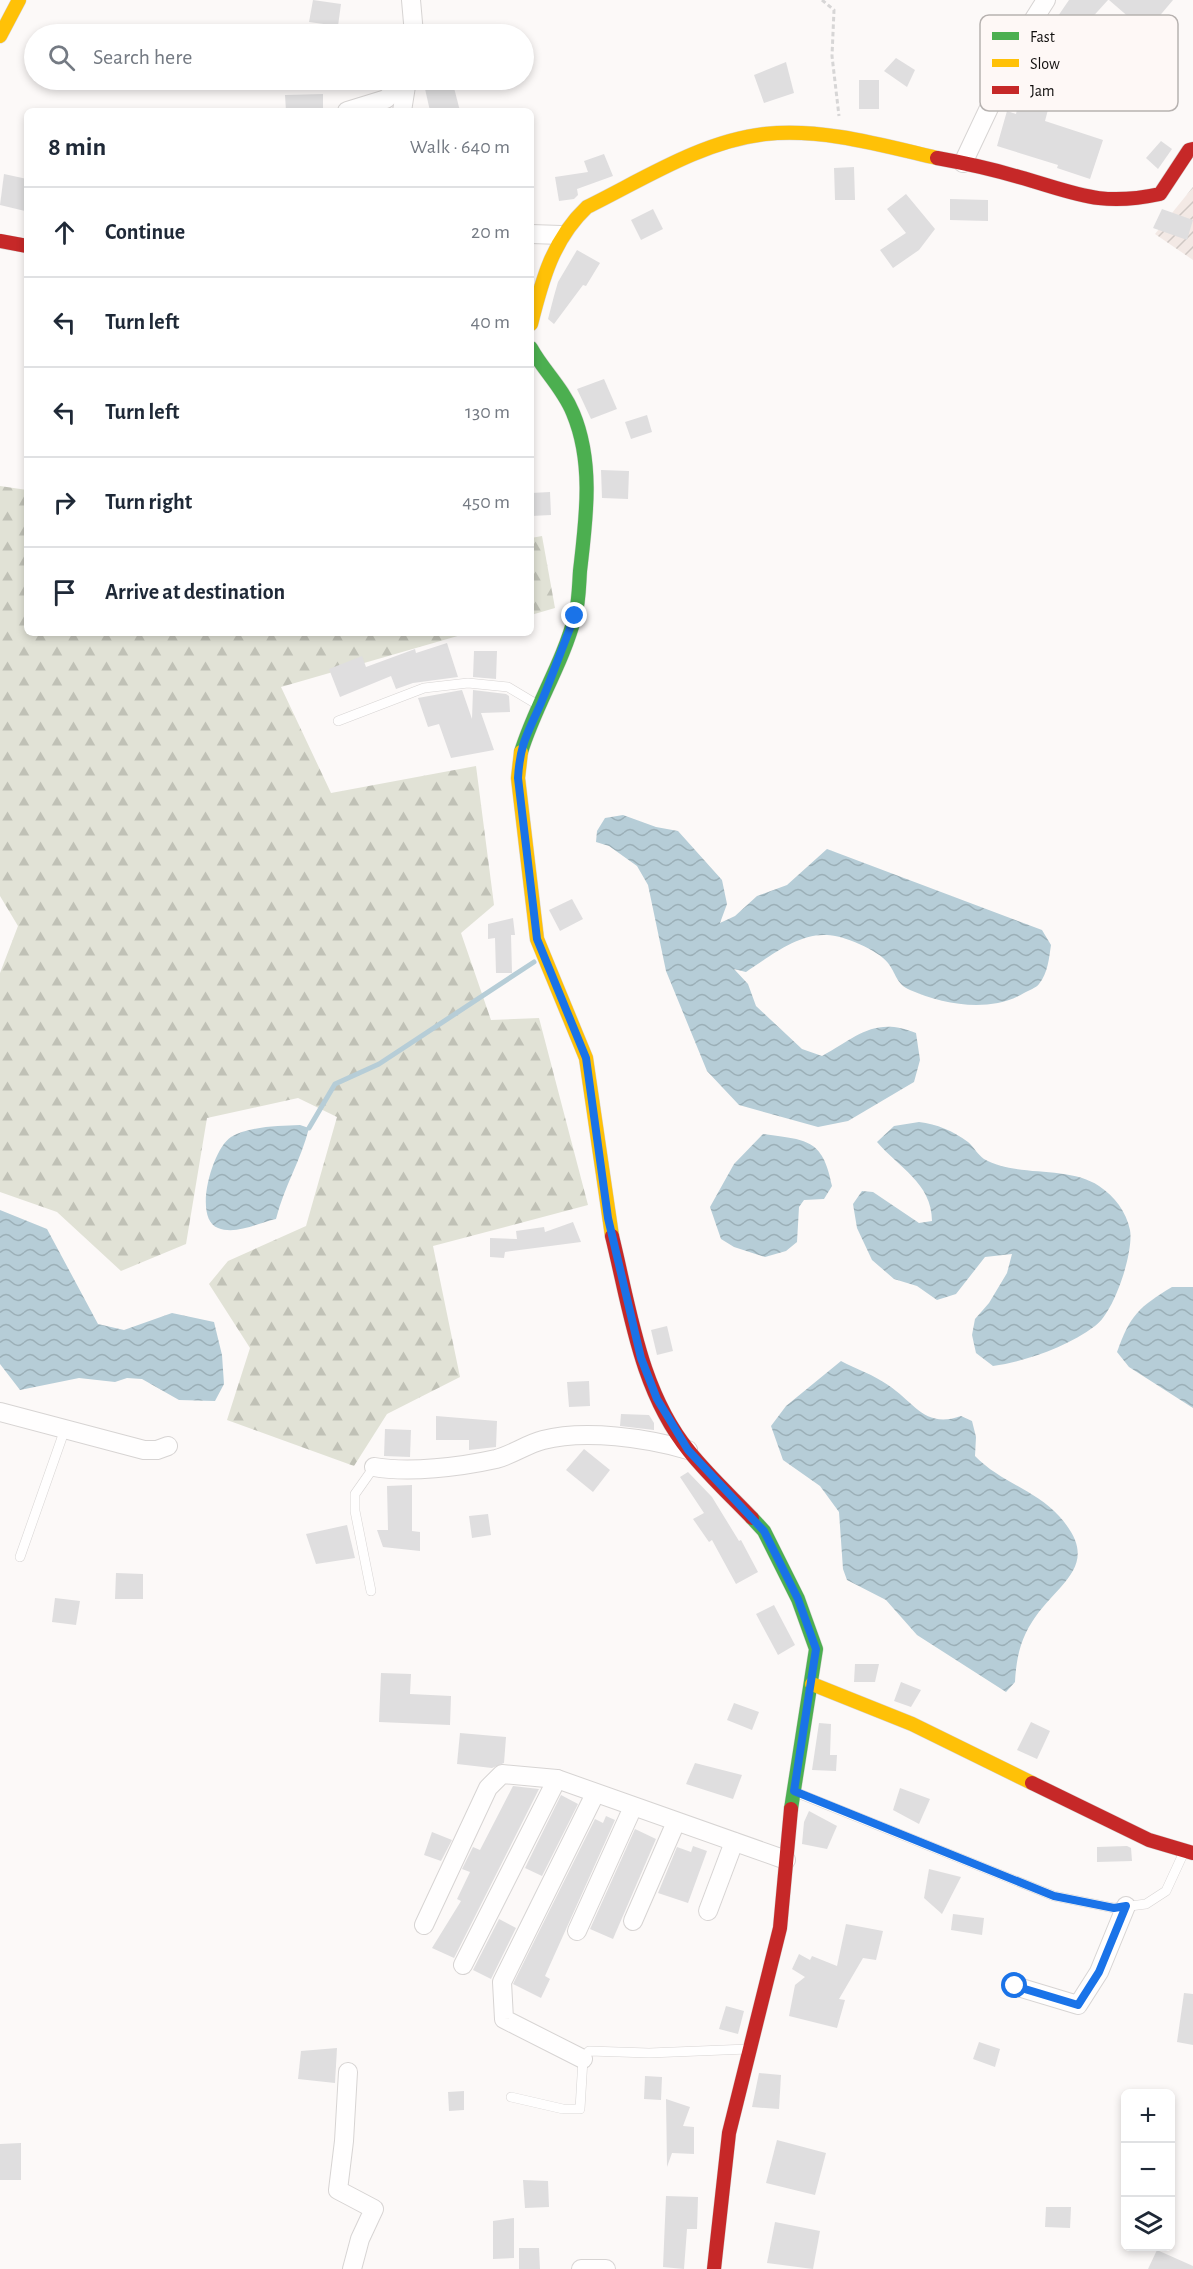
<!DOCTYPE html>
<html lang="en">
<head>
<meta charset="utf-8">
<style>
	:root { --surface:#fff; --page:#f6f6f7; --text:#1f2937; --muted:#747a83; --line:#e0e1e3 }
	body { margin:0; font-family:"Alegreya Sans",sans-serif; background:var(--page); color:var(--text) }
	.controls { position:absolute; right:18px; bottom:18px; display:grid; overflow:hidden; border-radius:9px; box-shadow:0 3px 9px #0003 }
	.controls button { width:54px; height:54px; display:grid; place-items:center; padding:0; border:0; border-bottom:2px solid var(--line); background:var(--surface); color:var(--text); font:30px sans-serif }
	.stop { position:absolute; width:18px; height:18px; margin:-14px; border:4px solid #1a73e8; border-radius:50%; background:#fff }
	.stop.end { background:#1a73e8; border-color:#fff; box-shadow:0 2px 6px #0008 }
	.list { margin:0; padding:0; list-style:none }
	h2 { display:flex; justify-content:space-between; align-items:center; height:78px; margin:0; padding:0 24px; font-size:26px }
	h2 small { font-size:20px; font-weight:400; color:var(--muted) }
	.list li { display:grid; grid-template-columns:39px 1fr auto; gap:18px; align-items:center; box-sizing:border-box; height:90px; padding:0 24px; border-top:2px solid var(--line) }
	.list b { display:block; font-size:22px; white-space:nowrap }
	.list em { font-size:20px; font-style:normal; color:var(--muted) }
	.icon { flex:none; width:33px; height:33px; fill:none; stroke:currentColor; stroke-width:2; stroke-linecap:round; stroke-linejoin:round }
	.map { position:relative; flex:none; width:1193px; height:2269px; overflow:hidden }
	.search { position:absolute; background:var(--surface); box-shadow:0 3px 9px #0003; left:24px; top:24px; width:510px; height:66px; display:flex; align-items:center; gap:15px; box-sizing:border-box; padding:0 21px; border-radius:33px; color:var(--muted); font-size:22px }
	.panel { position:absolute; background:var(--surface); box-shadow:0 3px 9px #0003; left:24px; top:108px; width:510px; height:528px; border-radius:9px }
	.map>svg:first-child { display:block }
	.industrial { fill:url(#industrial-furrows) }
	.forest { fill:url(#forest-firs) }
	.water { fill:url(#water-waves) }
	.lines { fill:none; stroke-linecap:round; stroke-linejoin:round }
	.stream { stroke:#b6cdd7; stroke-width:5 }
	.building { fill:#dfdedf }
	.lane-casing { stroke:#d7d4d3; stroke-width:10 }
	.street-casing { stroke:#d7d4d3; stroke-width:20 }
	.fast-casing { stroke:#d7d4d3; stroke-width:15 }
	.slow-casing { stroke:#d7d4d3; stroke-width:15 }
	.jam-casing { stroke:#d7d4d3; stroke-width:15 }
	.path { stroke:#d7d6d6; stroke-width:3; stroke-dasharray:4.5 3; stroke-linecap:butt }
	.lane { stroke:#fffefe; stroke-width:9 }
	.street { stroke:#fffefe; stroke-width:18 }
	.fast { stroke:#4caf50; stroke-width:14 }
	.slow { stroke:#ffc107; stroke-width:14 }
	.jam { stroke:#c62828; stroke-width:14 }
	.route { stroke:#1a73e8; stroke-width:8 }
	.key { fill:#fef8f6; stroke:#b7b2b0; stroke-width:1.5 }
	.key-label { font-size:16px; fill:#110f0e }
</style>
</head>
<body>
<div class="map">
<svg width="1193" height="2269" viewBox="0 0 1193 2269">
	<defs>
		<pattern id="industrial-furrows" width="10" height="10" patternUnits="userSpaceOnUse" patternTransform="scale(1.5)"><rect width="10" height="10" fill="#f3e9e5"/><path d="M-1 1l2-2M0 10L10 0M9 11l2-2" fill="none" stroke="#cfc7c3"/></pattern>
		<pattern id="forest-firs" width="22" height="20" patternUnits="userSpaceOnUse" patternTransform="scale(1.5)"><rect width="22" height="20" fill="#e1e2d6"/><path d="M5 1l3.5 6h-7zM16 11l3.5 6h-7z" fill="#c0c1b6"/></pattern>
		<pattern id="water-waves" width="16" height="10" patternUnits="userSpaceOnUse" patternTransform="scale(1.5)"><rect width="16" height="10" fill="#b6cdd7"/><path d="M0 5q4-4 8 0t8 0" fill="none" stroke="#9bafb7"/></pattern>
	</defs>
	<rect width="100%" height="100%" fill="#fcf9f8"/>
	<polygon class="industrial" points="1193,187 1193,260 1155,234"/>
	<g class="forest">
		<polygon points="0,486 27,490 27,633 468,633 281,687 331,793 476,766 494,905 461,933 491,1020 539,1018 588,1205 433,1246 460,1377 387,1414 354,1466 227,1420 250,1348 209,1284 228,1261 306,1226 337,1117 298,1098 207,1118 186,1244 121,1271 57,1212 0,1192 0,973 18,926 0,896"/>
		<polygon points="542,536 555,608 531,615 531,538"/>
	</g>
	<g class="water">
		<path d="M623 815 656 827 678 831 722 880 727 904 720 923 735 916 757 896 787 885 827 849 1042 930 1051 945C1049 958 1048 973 1039 984 1036 988 1029 990 1024 993 991 1013 944 1005 910 990 896 984 896 973 888 963 878 950 843 935 827 935 798 933 769 957 746 972L734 969 748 984 756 1006 802 1049 822 1056C857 1037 874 1016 916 1033L920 1060 914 1082 848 1121 818 1127 739 1105 707 1071 666 971 648 885 637 866 609 846 596 842 597 831 605 818Z"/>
		<path d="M919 1122C937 1124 953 1131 968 1142 974 1147 978 1155 984 1159 1017 1178 1068 1165 1099 1186 1115 1197 1126 1211 1130 1230 1134 1252 1114 1313 1095 1326 1067 1347 1027 1361 993 1366L976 1353 972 1335 975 1319 989 1303 1007 1273 1012 1254 985 1257 956 1294 937 1300 917 1286 894 1279 872 1260 857 1228 853 1204 862 1191 873 1192 919 1223 932 1221C932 1183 898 1167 877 1142L894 1126Z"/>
		<path d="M300 1125 309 1128C301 1160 284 1187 276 1219 258 1223 236 1235 218 1228 192 1218 213 1148 231 1137 250 1126 279 1126 300 1125Z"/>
		<path d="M763 1134C806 1140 823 1138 832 1186L824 1199 804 1200 799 1207 797 1242 786 1251 765 1257 734 1247 721 1239 710 1207 734 1164Z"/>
		<polygon points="0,1210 47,1229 98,1324 124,1330 172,1313 214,1322 222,1355 224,1384 215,1401 179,1400 142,1379 127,1378 115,1382 79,1378 20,1390 0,1364"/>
		<path d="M1172 1287H1193V1408L1129 1367 1117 1352C1130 1315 1139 1307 1172 1287Z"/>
		<path d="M841 1361C856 1369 874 1375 888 1385 915 1403 925 1429 961 1416L972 1421 976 1437 975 1456C1000 1482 1034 1489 1059 1516 1104 1566 1057 1582 1032 1622 1020 1640 1016 1661 1015 1682L1006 1692 917 1635 886 1600 847 1580 843 1569 839 1512 820 1486 783 1460 771 1426 786 1406Z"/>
	</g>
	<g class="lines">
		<polyline class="stream" points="309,1128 335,1084 379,1064 534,962"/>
	</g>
	<g class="building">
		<polygon points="313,0 341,4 338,26 309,22"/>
		<polygon points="1069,0 1108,0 1088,22 1128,50 1112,75 1071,50 1055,83 1045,121 1103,140 1090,179 1057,168 1058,165 997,146 1007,111 1016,114 1024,80 1047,36 1045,35"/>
		<polygon points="1109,0 1173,0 1146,32"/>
		<polygon points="896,58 915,70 907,87 884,71"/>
		<polygon points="786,62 794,93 764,103 754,75"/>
		<polygon points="423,80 452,80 460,111 430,111"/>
		<rect x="859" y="80" width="20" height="29"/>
		<polygon points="323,94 323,111 286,111 285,95"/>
		<polygon points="1161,141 1172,149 1158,169 1146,158"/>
		<polygon points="604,154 613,176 577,189 578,195 574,199 559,201 555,177 588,172 584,161"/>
		<polygon points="854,167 855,200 835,200 834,168"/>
		<polygon points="4,174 27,179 25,211 0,205"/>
		<polygon points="906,194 935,229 919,250 893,268 880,250 906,233 887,209"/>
		<polygon points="950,199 988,200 988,221 950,220"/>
		<polygon points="653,209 663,229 641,240 631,220"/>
		<polygon points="1162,209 1193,220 1187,240 1153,228"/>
		<polygon points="577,250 600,263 586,286 583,285 554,324 548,319 554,296 558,282"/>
		<polygon points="604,379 617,409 591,419 577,389"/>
		<polygon points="647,415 652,432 631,439 625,422"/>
		<polygon points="601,470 629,471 628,499 602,498"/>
		<polygon points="550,492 551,515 531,516 531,493"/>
		<polygon points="447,643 458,677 413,683 396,689 391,676 340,697 329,669 362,656 366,667 415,649 416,653"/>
		<polygon points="474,651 497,651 496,679 473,677"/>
		<polygon points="462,690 472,719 473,690 506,694 509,696 510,712 481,713 494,750 451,758 439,724 428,727 418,698"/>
		<polygon points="572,899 583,919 560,931 549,910"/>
		<polygon points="513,918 515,935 511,935 512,973 496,973 495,938 488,939 488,924"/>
		<polygon points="573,1222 581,1242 505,1252 504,1258 490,1257 490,1238 517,1239 516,1231 544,1227 545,1232"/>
		<polygon points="667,1326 673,1351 657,1355 651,1330"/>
		<polygon points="589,1381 590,1406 569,1407 567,1382"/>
		<polygon points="621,1414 649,1415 654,1423 654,1430 620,1426"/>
		<polygon points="436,1416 497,1421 496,1447 469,1450 469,1440 436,1440"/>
		<polygon points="385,1429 411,1430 410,1457 384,1456"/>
		<polygon points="584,1449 610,1470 593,1492 566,1470"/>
		<polygon points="688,1472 712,1497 739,1541 741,1540 758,1572 736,1584 712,1540 709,1542 693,1519 704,1513 680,1477"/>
		<polygon points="412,1485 412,1531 420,1532 420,1551 383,1547 377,1530 388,1530 387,1486"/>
		<polygon points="488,1514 491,1535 472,1538 469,1516"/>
		<polygon points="347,1525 355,1558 316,1564 306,1534"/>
		<polygon points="116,1573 143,1574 143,1599 115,1599"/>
		<polygon points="55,1598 80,1601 76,1625 52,1622"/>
		<polygon points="774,1605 795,1645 778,1655 756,1614"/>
		<polygon points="855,1664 879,1664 875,1682 854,1682"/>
		<polygon points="381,1673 411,1674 410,1694 451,1696 450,1725 379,1722"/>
		<polygon points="901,1682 921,1690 911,1707 894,1701"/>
		<polygon points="734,1703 759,1712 752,1730 727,1720"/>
		<polygon points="1031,1722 1050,1731 1037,1759 1017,1750"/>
		<polygon points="819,1723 831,1724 830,1755 837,1755 836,1771 812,1770"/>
		<polygon points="460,1733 506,1737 504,1763 492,1768 457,1764"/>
		<polygon points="695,1763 742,1775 733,1799 686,1784"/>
		<polygon points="513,1786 539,1789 454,1958 432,1948 461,1901 457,1899 470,1872 462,1869 473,1847 480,1850"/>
		<polygon points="900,1788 930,1799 919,1824 893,1810"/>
		<polygon points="561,1795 578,1804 542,1876 525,1868"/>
		<polygon points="809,1811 837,1826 827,1849 802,1844 804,1822"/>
		<polygon points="606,1816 615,1820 545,1976 550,1979 541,1998 513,1984 595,1819 603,1823"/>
		<polygon points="635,1829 656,1839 613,1939 590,1929"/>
		<polygon points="432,1832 452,1840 441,1861 424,1855"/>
		<polygon points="693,1846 707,1851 688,1903 658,1893 677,1847 691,1852"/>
		<polygon points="1127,1846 1131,1848 1132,1861 1097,1862 1097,1847"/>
		<polygon points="929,1869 961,1877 942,1914 924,1898"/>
		<polygon points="953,1914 984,1918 982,1935 951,1930"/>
		<polygon points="499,1919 516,1928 491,1979 473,1970"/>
		<polygon points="846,1924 883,1931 876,1960 863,1958 839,1999 845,2000 837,2028 789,2016 795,1985 805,1977 792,1969 799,1954 810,1960 812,1956 837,1966"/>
		<polygon points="1184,1993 1193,1994 1193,2045 1177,2042"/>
		<polygon points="726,2006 744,2011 738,2034 719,2029"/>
		<polygon points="979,2042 1000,2049 995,2067 973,2059"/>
		<polygon points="337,2048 335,2083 298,2079 301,2051"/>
		<polygon points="759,2073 781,2075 779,2109 752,2107"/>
		<polygon points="645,2076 662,2077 661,2100 644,2099"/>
		<polygon points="464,2091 464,2110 449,2111 448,2092"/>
		<polygon points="666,2099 690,2107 683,2126 694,2127 694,2154 672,2153 667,2167"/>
		<polygon points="777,2140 826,2153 815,2195 766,2183"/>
		<polygon points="21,2143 21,2180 0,2180 0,2144"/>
		<polygon points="523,2180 548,2181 549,2207 525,2208"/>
		<polygon points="666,2196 698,2197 697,2229 687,2229 684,2269 663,2267"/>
		<polygon points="1046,2207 1071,2207 1070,2228 1045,2227"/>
		<polygon points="514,2218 514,2258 493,2259 493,2221"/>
		<polygon points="775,2222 820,2231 813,2269 767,2263"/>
		<polygon points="519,2248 539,2248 540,2269 519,2269"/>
		<polygon points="1157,2250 1193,2266 1193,2269 1148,2269"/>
	</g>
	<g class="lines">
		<g class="lane-casing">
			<g id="lane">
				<polyline points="338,721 424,688 468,683 508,687 538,705"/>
				<polyline points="20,1557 65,1429"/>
				<polyline points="371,1591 355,1511 355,1494 374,1467"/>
				<polyline points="795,1792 1054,1896 1114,1908 1146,1904 1166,1891 1184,1852"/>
				<polyline points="511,2097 563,2109 580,2109 583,2059 589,2051 649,2053 748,2049"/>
			</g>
		</g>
		<g class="street-casing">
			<g id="street">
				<polyline points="411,0 414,34"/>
				<polyline points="347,111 386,99 405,80"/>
				<polyline points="402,111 407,80"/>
				<polyline points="963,163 1022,38 1046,0"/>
				<polyline points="531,234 561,235"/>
				<polyline points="0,1412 144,1450 157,1450 168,1446"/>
				<path d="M374 1467C410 1473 460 1467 496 1459 512 1455 527 1444 543 1440 585 1429 647 1438 688 1450"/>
				<polyline points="708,1911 734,1842"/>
				<polyline points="633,1921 676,1822"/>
				<polyline points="424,1925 488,1788 502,1774 557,1779 786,1860"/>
				<polyline points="577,1931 633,1807"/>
				<polyline points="463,1965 557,1779"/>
				<polyline points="1015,1986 1078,2005 1099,1972 1126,1906"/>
				<polyline points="583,2059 504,2019 502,1982 595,1794"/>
				<polyline points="348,2072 344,2141 338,2190 374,2209 360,2239 352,2269"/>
				<polyline points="581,2269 606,2269"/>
			</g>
		</g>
		<g class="fast-casing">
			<g id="fast">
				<path d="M521 752C535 706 563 663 575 616 579 602 579 585 580 571 586 519 594 463 573 413 563 388 543 370 531 348"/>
				<polyline points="752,1518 764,1531 798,1599 816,1649 791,1809"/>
			</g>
		</g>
		<g class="slow-casing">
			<g id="slow">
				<polyline points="0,36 19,0"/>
				<path d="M531 324C542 280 553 239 587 207 642 180 702 141 765 134 823 128 881 145 937 158"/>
				<polyline points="521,752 518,778 537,939 586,1058 612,1236"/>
				<polyline points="812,1684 912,1724 1032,1783"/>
			</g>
		</g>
		<g class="jam-casing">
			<g id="jam">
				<path d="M937 158C965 163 992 169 1019 177 1076 193 1099 207 1160 194L1189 150 1193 149"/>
				<polyline points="0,241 27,246"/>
				<path d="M612 1236C630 1309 640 1391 689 1451 708 1475 731 1496 752 1518"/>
				<polyline points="1032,1783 1149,1840 1193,1853"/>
				<polyline points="714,2269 729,2133 780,1928 791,1809"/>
			</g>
		</g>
		<polyline class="path" points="822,0 834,10 832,56 839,116"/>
		<use href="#lane" class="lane"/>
		<use href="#street" class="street"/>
		<use href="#fast" class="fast"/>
		<use href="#slow" class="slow"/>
		<use href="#jam" class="jam"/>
	</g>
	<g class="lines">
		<path class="route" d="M575 616C563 645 553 674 541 703 528 733 520 743 518 778L537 939 586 1058 608 1218 641 1358 657 1399 688 1450 764 1531 798 1599 816 1649 794 1791 1054 1896 1114 1908 1126 1906 1099 1972 1078 2005 1015 1986"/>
	</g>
	<rect x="980" y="15" width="198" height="96" rx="9" class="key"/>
	<rect x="992" y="32" width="27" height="8" fill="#4caf50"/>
	<rect x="992" y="59" width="27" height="8" fill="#ffc107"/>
	<rect x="992" y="86" width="27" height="8" fill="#c62828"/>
	<g class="key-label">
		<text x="1030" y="42">Fast</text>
		<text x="1030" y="69">Slow</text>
		<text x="1030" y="96">Jam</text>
	</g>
</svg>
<div class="controls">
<button>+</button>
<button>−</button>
<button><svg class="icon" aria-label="layers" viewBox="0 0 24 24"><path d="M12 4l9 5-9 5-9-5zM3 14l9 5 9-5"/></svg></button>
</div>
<div class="stop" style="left:1015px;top:1986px"></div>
<div class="stop end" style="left:575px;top:616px"></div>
<div class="search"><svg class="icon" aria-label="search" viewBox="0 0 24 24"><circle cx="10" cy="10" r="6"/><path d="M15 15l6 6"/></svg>Search here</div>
<section class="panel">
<h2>8 min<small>Walk · 640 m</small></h2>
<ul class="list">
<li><svg class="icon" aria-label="ahead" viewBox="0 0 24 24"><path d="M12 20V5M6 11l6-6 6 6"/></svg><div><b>Continue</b></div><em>20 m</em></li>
<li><svg class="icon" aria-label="left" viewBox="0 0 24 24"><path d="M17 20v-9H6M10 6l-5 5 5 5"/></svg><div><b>Turn left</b></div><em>40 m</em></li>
<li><svg class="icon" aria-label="left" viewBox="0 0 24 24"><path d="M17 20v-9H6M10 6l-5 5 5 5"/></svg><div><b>Turn left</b></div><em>130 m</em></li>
<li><svg class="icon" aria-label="right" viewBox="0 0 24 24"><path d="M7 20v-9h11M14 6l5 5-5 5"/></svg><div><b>Turn right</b></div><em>450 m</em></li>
<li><svg class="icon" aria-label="arrive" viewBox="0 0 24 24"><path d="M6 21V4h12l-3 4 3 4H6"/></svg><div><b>Arrive at destination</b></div></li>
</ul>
</section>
</div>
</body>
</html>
